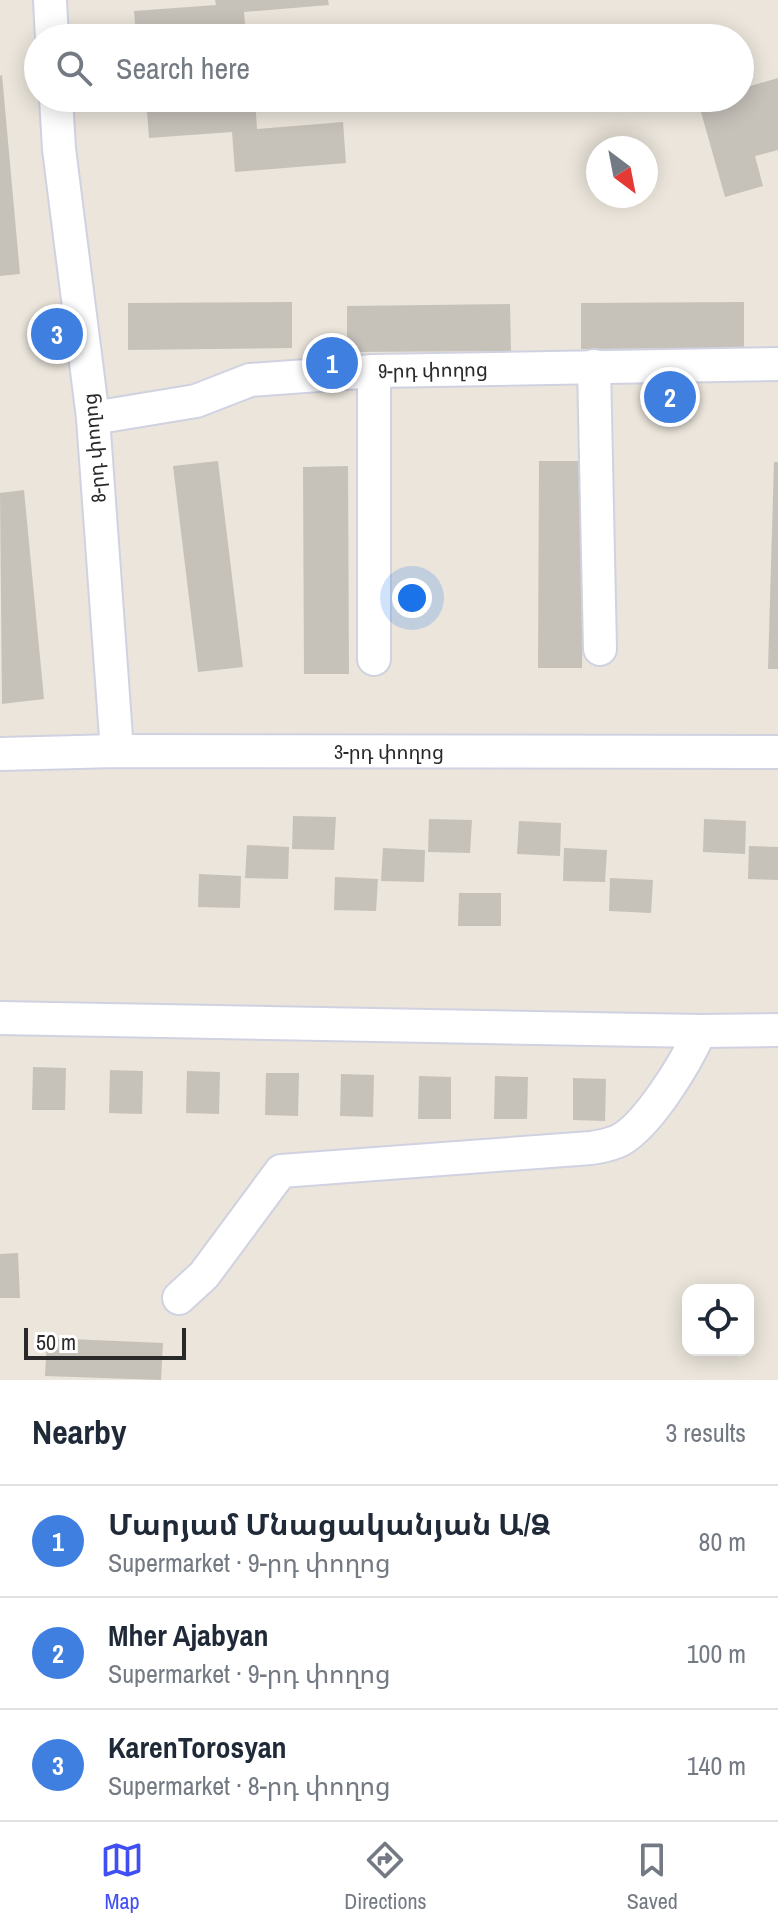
<!DOCTYPE html>
<html lang="en">
<head>
<meta charset="utf-8">
<style>
	:root { --surface:#fff; --page:#f2f2f3; --text:#1f2937; --muted:#747a83; --line:#e0e1e3; --accent:#404ff3 }
	body { margin:0; font-family:"Archivo Narrow","Noto Sans Armenian",sans-serif; background:var(--page); color:var(--text) }
	.controls { position:absolute; right:24px; bottom:24px; display:grid; overflow:hidden; border-radius:16px; box-shadow:0 4px 20px #0003 }
	.controls button { width:72px; height:72px; display:grid; place-items:center; padding:0; border:0; border-bottom:2px solid var(--line); background:var(--surface); color:var(--text); font:40px sans-serif }
	.compass { position:absolute; left:586px; top:136px; width:72px; height:72px; border-radius:50%; background:var(--surface); box-shadow:0 4px 20px #0003; rotate:148deg }
	.scale { position:absolute; left:24px; bottom:20px; width:162px; box-sizing:border-box; padding-left:8px; border:4px solid #292929; border-top:0; font-size:22px; line-height:28px; white-space:nowrap; color:#292929; -webkit-text-stroke:6px #fff; paint-order:stroke }
	.you { position:absolute; left:412px; top:598px; width:28px; height:28px; margin:-20px; border:6px solid #fff; border-radius:50%; background:#1a73e8; box-shadow:0 0 0 12px #1a73e833 }
	.badge { display:grid; place-items:center; width:52px; height:52px; border-radius:50%; background:var(--accent); color:#fff; font-size:26px; font-weight:700 }
	.pin { position:absolute; translate:-50% -50%; border:4px solid #fff; box-shadow:0 2px 8px #0006 }
	.list { margin:0; padding:0; list-style:none }
	h2 { display:flex; justify-content:space-between; align-items:center; height:104px; margin:0; padding:0 32px; font-size:34px }
	h2 small { font-size:26px; font-weight:400; color:var(--muted) }
	.list li { display:grid; grid-template-columns:52px 1fr auto; gap:24px; align-items:center; box-sizing:border-box; height:112px; padding:0 32px; border-top:2px solid var(--line) }
	.list b { display:block; font-size:30px; white-space:nowrap }
	.list p { margin:0; font-size:26px; white-space:nowrap; color:var(--muted) }
	.list em { font-size:26px; font-style:normal; color:var(--muted) }
	.icon { flex:none; width:44px; height:44px; fill:none; stroke:currentColor; stroke-width:2; stroke-linecap:round; stroke-linejoin:round }
	.map { position:relative; flex:none; width:778px; height:1380px; overflow:hidden }
	.search { position:absolute; background:var(--surface); box-shadow:0 4px 20px #0003; left:24px; right:24px; top:24px; height:88px; display:flex; align-items:center; gap:20px; box-sizing:border-box; padding:0 28px; border-radius:44px; color:var(--muted); font-size:30px }
	.sheet { height:440px; background:var(--surface) }
	nav { display:flex; justify-content:space-around; align-items:center; box-sizing:border-box; height:112px; border-top:2px solid var(--line); background:var(--surface); font-size:22px; color:var(--muted) }
	nav a { display:grid; justify-items:center; gap:4px }
	nav .on { color:var(--accent) }
	.map>svg:first-child { display:block }
	.building { fill:#c6c2ba }
	.lines { fill:none; stroke-linecap:round; stroke-linejoin:round }
	.minor-casing { stroke:#d0d2e1; stroke-width:36 }
	.minor { stroke:#fff; stroke-width:32 }
	.labels { text-anchor:middle; stroke-width:6; stroke-linejoin:round; paint-order:stroke }
	.street-label { font-size:20px; fill:#292929; stroke:#fff }
</style>
</head>
<body>
<div class="map">
<svg width="778" height="1380" viewBox="0 0 778 1380">
	<rect width="100%" height="100%" fill="#ebe5db"/>
	<g class="building">
		<polygon points="215,0 328,0 329,5 244,12 246,38 136,38 134,11 216,5"/>
		<polygon points="2,75 20,274 0,276 0,76"/>
		<polygon points="778,78 778,150 755,156 763,186 725,197 697,98 740,98 740,89"/>
		<polygon points="146,98 255,98 257,129 343,122 346,163 235,172 232,132 149,138"/>
		<polygon points="292,302 292,348 128,350 128,303"/>
		<polygon points="744,302 744,348 581,349 581,303"/>
		<polygon points="510,304 511,351 347,352 347,306"/>
		<polygon points="218,461 243,667 198,672 173,466"/>
		<polygon points="539,461 584,461 582,668 538,668"/>
		<polygon points="774,462 778,462 778,669 768,669"/>
		<polygon points="348,466 349,674 304,674 303,467"/>
		<polygon points="24,490 44,699 2,704 0,493"/>
		<polygon points="293,816 336,817 334,850 292,849"/>
		<polygon points="429,819 472,820 470,853 428,852"/>
		<polygon points="704,819 746,821 745,854 703,852"/>
		<polygon points="519,821 561,823 560,856 517,854"/>
		<polygon points="247,845 289,847 288,879 245,878"/>
		<polygon points="749,846 778,847 778,880 748,879"/>
		<polygon points="383,848 425,850 424,882 381,881"/>
		<polygon points="564,848 607,850 605,882 563,881"/>
		<polygon points="199,874 241,876 240,908 198,907"/>
		<polygon points="335,877 378,879 376,911 334,910"/>
		<polygon points="610,878 653,880 651,913 609,911"/>
		<polygon points="459,893 501,893 501,926 458,926"/>
		<polygon points="33,1067 66,1068 65,1110 32,1110"/>
		<polygon points="110,1070 143,1071 142,1114 109,1113"/>
		<polygon points="187,1071 220,1072 219,1114 186,1113"/>
		<polygon points="266,1073 299,1073 298,1116 265,1115"/>
		<polygon points="341,1074 374,1075 373,1117 340,1116"/>
		<polygon points="419,1076 451,1077 451,1119 418,1119"/>
		<polygon points="495,1076 528,1077 527,1119 494,1119"/>
		<polygon points="573,1078 606,1079 605,1121 573,1120"/>
		<polygon points="18,1253 20,1298 0,1298 0,1254"/>
		<polygon points="47,1338 163,1343 161,1380 45,1376"/>
	</g>
	<g class="lines">
		<g class="minor-casing">
			<g id="minor">
				<polyline points="50,0 52,38"/>
				<polyline points="56,98 59,149 93,418 117,751"/>
				<polyline points="594,366 600,649"/>
				<polyline points="93,418 196,401 250,380 374,371 778,364"/>
				<polyline points="374,659 374,371"/>
				<polyline points="0,754 117,751 778,752"/>
				<polyline points="0,1018 700,1031 778,1030"/>
				<path d="M179 1298 204 1275 281 1171 591 1148C599 1147 608 1145 616 1142 646 1130 687 1061 700 1031"/>
			</g>
		</g>
		<use href="#minor" class="minor"/>
	</g>
	<g class="labels">
		<g class="street-label">
			<text transform="translate(433 370) rotate(-1)" y="7">9-րդ փողոց</text>
			<text transform="translate(94 448) rotate(-95)" y="7">8-րդ փողոց</text>
			<text x="389" y="759">3-րդ փողոց</text>
		</g>
	</g>
</svg>
<div class="controls">
<button><svg class="icon" aria-label="locate" viewBox="0 0 24 24"><circle cx="12" cy="12" r="6"/><path d="M12 2v4M12 18v4M2 12h4M18 12h4"/></svg></button>
</div>
<svg class="compass" viewBox="-18 -18 36 36"><path d="M0-13l5 13h-10z" fill="#e53935"/><path d="M0 13l5-13h-10z" fill="#747a83"/></svg>
<div class="scale">50 m</div>
<div class="you"></div>
<div class="pin badge" style="left:332px;top:363px;background:#3f7fe0">1</div>
<div class="pin badge" style="left:670px;top:397px;background:#3f7fe0">2</div>
<div class="pin badge" style="left:57px;top:334px;background:#3f7fe0">3</div>
<div class="search"><svg class="icon" aria-label="search" viewBox="0 0 24 24"><circle cx="10" cy="10" r="6"/><path d="M15 15l6 6"/></svg>Search here</div>
</div>
<section class="sheet">
<h2>Nearby<small>3 results</small></h2>
<ul class="list">
<li><span class="badge" style="background:#3f7fe0">1</span><div><b>Մարյամ Մնացականյան Ա/Ձ</b><p>Supermarket · 9-րդ փողոց</p></div><em>80 m</em></li>
<li><span class="badge" style="background:#3f7fe0">2</span><div><b>Mher Ajabyan</b><p>Supermarket · 9-րդ փողոց</p></div><em>100 m</em></li>
<li><span class="badge" style="background:#3f7fe0">3</span><div><b>KarenTorosyan</b><p>Supermarket · 8-րդ փողոց</p></div><em>140 m</em></li>
</ul>
</section>
<nav>
<a class="on"><svg class="icon" aria-label="map" viewBox="0 0 24 24"><path d="M3 6l6-2 6 2 6-2v14l-6 2-6-2-6 2zM9 4v14M15 6v14"/></svg>Map</a>
<a><svg class="icon" aria-label="directions" viewBox="0 0 24 24"><path d="M12 3l9 9-9 9-9-9zM9 14v-3h6M13 9l2 2-2 2"/></svg>Directions</a>
<a><svg class="icon" aria-label="saved" viewBox="0 0 24 24"><path d="M7 4h10v16l-5-4-5 4z"/></svg>Saved</a>
</nav>
</body>
</html>
